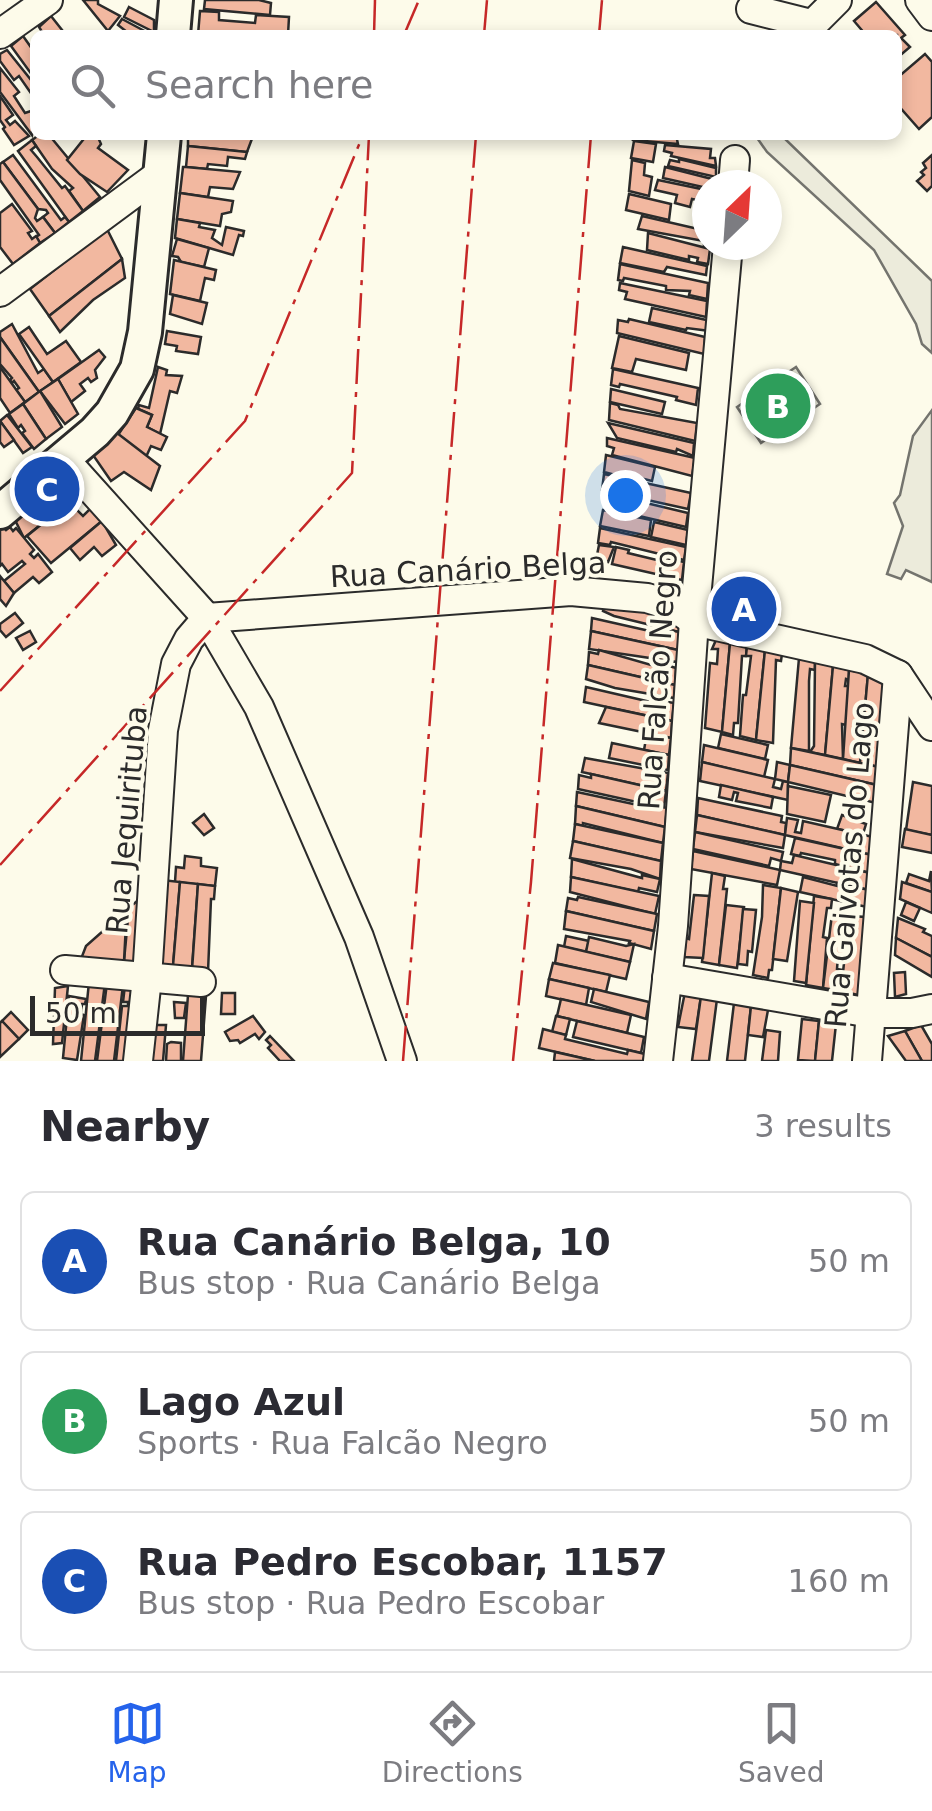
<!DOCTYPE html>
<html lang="en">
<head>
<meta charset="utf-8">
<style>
	:root { --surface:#fff; --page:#f7f7f7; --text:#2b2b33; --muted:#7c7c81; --line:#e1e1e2; --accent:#2563eb }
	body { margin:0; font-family:"DejaVu Sans",sans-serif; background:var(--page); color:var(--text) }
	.compass { position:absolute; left:692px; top:170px; width:90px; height:90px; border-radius:50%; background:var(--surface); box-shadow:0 5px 15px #0003; rotate:25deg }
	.scale { position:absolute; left:30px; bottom:25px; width:175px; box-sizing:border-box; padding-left:10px; border:5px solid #2b2b2b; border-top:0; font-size:28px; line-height:35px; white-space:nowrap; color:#2b2b2b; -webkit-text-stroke:8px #fdfbea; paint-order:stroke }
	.you { position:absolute; left:625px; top:495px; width:35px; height:35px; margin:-25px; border:8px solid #fff; border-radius:50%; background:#1a73e8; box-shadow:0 0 0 15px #1a73e833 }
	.badge { display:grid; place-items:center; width:65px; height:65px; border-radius:50%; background:var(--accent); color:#fff; font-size:32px; font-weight:700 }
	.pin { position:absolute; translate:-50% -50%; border:5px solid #fff; box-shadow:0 2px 10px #0006 }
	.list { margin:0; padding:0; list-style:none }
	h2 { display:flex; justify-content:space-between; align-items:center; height:130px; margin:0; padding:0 40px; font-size:42px }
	h2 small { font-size:32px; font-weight:400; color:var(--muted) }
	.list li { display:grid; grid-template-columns:65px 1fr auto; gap:30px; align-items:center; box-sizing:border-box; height:140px; margin:0 20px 20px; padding:0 20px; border:2px solid var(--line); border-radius:15px }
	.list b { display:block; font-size:38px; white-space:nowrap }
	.list p { margin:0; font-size:32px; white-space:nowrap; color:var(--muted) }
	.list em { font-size:32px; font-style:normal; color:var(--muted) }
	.icon { flex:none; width:55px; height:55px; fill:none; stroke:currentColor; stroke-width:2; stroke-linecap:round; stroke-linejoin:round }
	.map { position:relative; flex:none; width:932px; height:1061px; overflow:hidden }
	.search { position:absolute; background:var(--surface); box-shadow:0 5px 15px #0003; left:30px; right:30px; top:30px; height:110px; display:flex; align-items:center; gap:25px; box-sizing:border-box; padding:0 35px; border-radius:15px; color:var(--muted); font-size:38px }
	.sheet { height:610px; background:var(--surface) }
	nav { display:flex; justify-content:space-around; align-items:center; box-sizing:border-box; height:140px; border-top:2px solid var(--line); background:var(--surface); font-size:28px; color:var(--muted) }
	nav a { display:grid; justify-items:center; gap:5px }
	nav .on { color:var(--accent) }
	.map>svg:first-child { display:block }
	.green { fill:#ecebdb; stroke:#74746e; stroke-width:2.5 }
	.building { fill:#f2b8a0; stroke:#2b2b2b; stroke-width:2.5 }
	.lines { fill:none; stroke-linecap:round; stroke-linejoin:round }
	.minor-casing { stroke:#2b2b2b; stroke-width:32 }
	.major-casing { stroke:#2b2b2b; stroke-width:38 }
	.minor { stroke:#fdfbea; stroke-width:28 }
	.major { stroke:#fdfbea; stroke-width:32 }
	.power { stroke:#c62828; stroke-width:2.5; stroke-dasharray:35 8 5 8; stroke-linecap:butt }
	.labels { text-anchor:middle; stroke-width:8; stroke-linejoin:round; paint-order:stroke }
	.street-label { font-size:30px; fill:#2b2b2b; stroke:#fdfbea }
</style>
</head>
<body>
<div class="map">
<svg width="932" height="1061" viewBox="0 0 932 1061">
	<rect width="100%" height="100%" fill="#fdfbea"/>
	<g class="green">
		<polygon points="755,135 781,135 932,281 932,353 922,344 916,324 874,250 767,152"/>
		<polygon points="796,367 820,404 761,443 737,407"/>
		<polygon points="932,410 932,582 906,570 901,579 887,574 903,526 894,503 900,495 913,436"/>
	</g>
	<g class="building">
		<polygon points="83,0 98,0 98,4 120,16 108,31"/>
		<polygon points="205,0 259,0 271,3 270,15 204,9"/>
		<polygon points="876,2 905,35 901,38 910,47 897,58 897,35 866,35 854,21"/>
		<polygon points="129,7 154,20 154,32 124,17"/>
		<polygon points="200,11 219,12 219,20 255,23 256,15 289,17 288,35 198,35"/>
		<polygon points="51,16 66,35 44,35 39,27"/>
		<polygon points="122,19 152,35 125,35 127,32 118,25"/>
		<polygon points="23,36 35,53 35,79 11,46"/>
		<polygon points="7,50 35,85 35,99 19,76 14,80 0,61 0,54"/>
		<polygon points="925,54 932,62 932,117 919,129 897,104 897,78"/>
		<polygon points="0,68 19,92 14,96 25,113 31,111 35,116 32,135 0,92"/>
		<polygon points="0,96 13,115 6,120 10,125 15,121 29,136 14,145 3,129 5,127 0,120"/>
		<polygon points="39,135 49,135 100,197 83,211 69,191 73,188 52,169 32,140"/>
		<polygon points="87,135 97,135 101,144 98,148 128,170 107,192 80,174 67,160"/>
		<polygon points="188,135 244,135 253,136 247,152 188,146"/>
		<polygon points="634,135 676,135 678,144 633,140"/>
		<polygon points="32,140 36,146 31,150 37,157 62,188 65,186 83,211 69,222 18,151"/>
		<polygon points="634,141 656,144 653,162 631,158"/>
		<polygon points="665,145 711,149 710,158 715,158 716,166 671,156 672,153 664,151"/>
		<polygon points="188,146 247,152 245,159 228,157 227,166 208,164 207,169 186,167"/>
		<polygon points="13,155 61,220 65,217 69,222 55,233 43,217 48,213 46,210 38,209 3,162"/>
		<polygon points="932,155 932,186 927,191 917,181 924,175 921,172 926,168 923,163"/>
		<polygon points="679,159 716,168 716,177 668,166 670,160 679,162"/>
		<polygon points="632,160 645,163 644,175 652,177 649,196 629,191"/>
		<polygon points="3,162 38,209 35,218 37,221 43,217 55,233 40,243 36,237 39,235 0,180 0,164"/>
		<polygon points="183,167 186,167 240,172 233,189 210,187 208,197 180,193"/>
		<polygon points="665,167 716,180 715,185 707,185 707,188 663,178"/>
		<polygon points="658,180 706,190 702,201 692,199 690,207 675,203 677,195 655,190"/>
		<polygon points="180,193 233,201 231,212 222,214 220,226 177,219"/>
		<polygon points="629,194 671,204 669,220 626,210"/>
		<polygon points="12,204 32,231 28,233 32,239 36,236 40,243 13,264 0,247 0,213"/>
		<polygon points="642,216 707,231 709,247 704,246 704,241 638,229"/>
		<polygon points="177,219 200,223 199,227 215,230 212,238 222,245 226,227 244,231 243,236 239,235 233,255 175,238"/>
		<polygon points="107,229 122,259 49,316 30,289"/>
		<polygon points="648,233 710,249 708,264 697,262 698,258 689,256 689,260 647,250"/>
		<polygon points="177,239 209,248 204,267 181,262 178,257 172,256"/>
		<polygon points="623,247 707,266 706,275 667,267 664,272 620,263"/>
		<polygon points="122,259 125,278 93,300 60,332 49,316"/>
		<polygon points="174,260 216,270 214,280 205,278 200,301 170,294"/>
		<polygon points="620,264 708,283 707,299 689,295 690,291 666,290 666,286 624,278 623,281 618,280"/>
		<polygon points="620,283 707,301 706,317 625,299 627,292 619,290"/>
		<polygon points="173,295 207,303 202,324 170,314"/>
		<polygon points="652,308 711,321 710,331 687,328 686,330 649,322"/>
		<polygon points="629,319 705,337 704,354 617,333 618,320 628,322"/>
		<polygon points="12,324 38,373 44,369 53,382 39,392 0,337 0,332"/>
		<polygon points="29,327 47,354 66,341 81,362 53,382 19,334"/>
		<polygon points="167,331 201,337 198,354 176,351 177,346 165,344"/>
		<polygon points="619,336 689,353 686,370 636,359 632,372 612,368"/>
		<polygon points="0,337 39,392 25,402 16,390 19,388 14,381 12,383 10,380 12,378 0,364"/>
		<polygon points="99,350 105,357 95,370 97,378 91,382 88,378 80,384 85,391 71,402 58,379"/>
		<polygon points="0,367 25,402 10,413 0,398"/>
		<polygon points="158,367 167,370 166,375 182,376 177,393 170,391 160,434 147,427 152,415 138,409 139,405 149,408"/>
		<polygon points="613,369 698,388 696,405 676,400 677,397 620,384 619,387 611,385"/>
		<polygon points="58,379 78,414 65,424 40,391"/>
		<polygon points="611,389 665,402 662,414 610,402"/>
		<polygon points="40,391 62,427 46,439 23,404"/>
		<polygon points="610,403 618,405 620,409 697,423 695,441 609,420"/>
		<polygon points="23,404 46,439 34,449 22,433 25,431 21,425 18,428 9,414"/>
		<polygon points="136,408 152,415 147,427 167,437 161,450 151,446 146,457 118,435"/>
		<polygon points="7,415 32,447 23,453 0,421"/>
		<polygon points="0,421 14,440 4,447 0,442"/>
		<polygon points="608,423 694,443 693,456 677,449 676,452 617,438"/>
		<polygon points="117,433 160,466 151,490 124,472 111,481 93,455"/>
		<polygon points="607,438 695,458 692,476 612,455 614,448 607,446"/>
		<polygon points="606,455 655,467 652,481 620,473 619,476 604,472"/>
		<polygon points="604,474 691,493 688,509 602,490"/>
		<polygon points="56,487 69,502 24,538 15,520"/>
		<polygon points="623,500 640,504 637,516 620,513"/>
		<polygon points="69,502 83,516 91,508 102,521 51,563 27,536"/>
		<polygon points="642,502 688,513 686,527 639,516"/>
		<polygon points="603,510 651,520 649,536 600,526"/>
		<polygon points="102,521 116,545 102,556 94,547 80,560 70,548"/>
		<polygon points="654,522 688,530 686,545 651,537"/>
		<polygon points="3,527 6,530 10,527 13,531 16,528 34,550 30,554 34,558 38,554 52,572 39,583 33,577 14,593 4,581 25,564 22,561 8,572 2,564 0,566 0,530"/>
		<polygon points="600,528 686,547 684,560 611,542 610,545 598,543"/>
		<polygon points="599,545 614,547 608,562 596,560"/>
		<polygon points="616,547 629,550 628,553 665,562 666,558 684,562 682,580 612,564"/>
		<polygon points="0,576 14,593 6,606 0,599"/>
		<polygon points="606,599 681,615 679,632 614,616 603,611"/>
		<polygon points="15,613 23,623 6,637 0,630 0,624"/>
		<polygon points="592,618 654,632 655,627 679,632 678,650 591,631"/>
		<polygon points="30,631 36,642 23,650 16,638"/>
		<polygon points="591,631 678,650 677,662 589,649"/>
		<polygon points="716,640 730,643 722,732 705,728 710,663 717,664 718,649 712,649"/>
		<polygon points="730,643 747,646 746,656 742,656 738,723 734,723 733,735 722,732"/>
		<polygon points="747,646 765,650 756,740 740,736 743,695 746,695 750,664 751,656 746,656"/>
		<polygon points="599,650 665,669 666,665 676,668 675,685 588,665 589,652 598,654"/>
		<polygon points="765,650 782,654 781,661 776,660 773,743 756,740"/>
		<polygon points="799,658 815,662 815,670 810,669 809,681 809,751 791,748"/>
		<polygon points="815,662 833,666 825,755 810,752 814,746"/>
		<polygon points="588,665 675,685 674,698 615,688 586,679"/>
		<polygon points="833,666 849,670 849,680 846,679 845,686 849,686 846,725 842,724 843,759 825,755"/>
		<polygon points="849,670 868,674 860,763 843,759"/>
		<polygon points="868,674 884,678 879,767 860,763"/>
		<polygon points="586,687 655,703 656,700 674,703 672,721 584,702"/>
		<polygon points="606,707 672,721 671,738 599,723"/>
		<polygon points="647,733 671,738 669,755 644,750"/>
		<polygon points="721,734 768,745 765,759 718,748"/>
		<polygon points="612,743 669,755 668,770 609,758"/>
		<polygon points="704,745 768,760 764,777 702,762"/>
		<polygon points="791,748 879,767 877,785 790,765"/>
		<polygon points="585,758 668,773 666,791 582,772"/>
		<polygon points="702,762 775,779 773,787 781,789 783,781 788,782 788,800 700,781"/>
		<polygon points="777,762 790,765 788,782 775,779"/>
		<polygon points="790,765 877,785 876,803 788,782"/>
		<polygon points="591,774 666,791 664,808 578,789 579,775 591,778"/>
		<polygon points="913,782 932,786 932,835 906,830"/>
		<polygon points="721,785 773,797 771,808 736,801 738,793 734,792 732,800 719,797"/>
		<polygon points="788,786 831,795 825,822 787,814"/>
		<polygon points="577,792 647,807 647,804 667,808 665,827 576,806"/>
		<polygon points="698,798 782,816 781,822 786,823 785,835 697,815"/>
		<polygon points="576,806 665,827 663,843 583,823 583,826 575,824"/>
		<polygon points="204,814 214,828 204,835 193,823"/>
		<polygon points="697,815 785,835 783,848 695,832"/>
		<polygon points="842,815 866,824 863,834 837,829"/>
		<polygon points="787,818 798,820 795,832 801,833 803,821 873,837 872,855 785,835"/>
		<polygon points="575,824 663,843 661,861 573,841"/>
		<polygon points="905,829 932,835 932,853 902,847"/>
		<polygon points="695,832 783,852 781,861 771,858 769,866 693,849"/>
		<polygon points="795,838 872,855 870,873 835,864 835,860 801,853 800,856 791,854"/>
		<polygon points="573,841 661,861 660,879 631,869 570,858"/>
		<polygon points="693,851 780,870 777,885 691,869"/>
		<polygon points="794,855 870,873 869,890 780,870 781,861 792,863"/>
		<polygon points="185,856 201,858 201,866 217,868 215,886 175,882 176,867 184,868"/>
		<polygon points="572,859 642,878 642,875 660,879 657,892 639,888 638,892 571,877"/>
		<polygon points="931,871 932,892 906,883 909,874 929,881"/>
		<polygon points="712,873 725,876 723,889 727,889 719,965 702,962"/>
		<polygon points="571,877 659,896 655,914 570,892"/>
		<polygon points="803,877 837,886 837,883 869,890 867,907 800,892"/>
		<polygon points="162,880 180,882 173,966 157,964"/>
		<polygon points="180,882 198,884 192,968 173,966"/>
		<polygon points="902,882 932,892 932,913 900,899"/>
		<polygon points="198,884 215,886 214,899 211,899 208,972 192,970"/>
		<polygon points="763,885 781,888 772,970 769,970 768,978 753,975 762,917"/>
		<polygon points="781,888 798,892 787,961 773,959"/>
		<polygon points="145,894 138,962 124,961 129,908"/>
		<polygon points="694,895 709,896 703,958 684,957 686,938 689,939"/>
		<polygon points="814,896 832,899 831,908 827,908 823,937 827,938 823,988 806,985"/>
		<polygon points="578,897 657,914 654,931 566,911 568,898 577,900"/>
		<polygon points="800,901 814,903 806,983 794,981"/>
		<polygon points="906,902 920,908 914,921 901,915"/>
		<polygon points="726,905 744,907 737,968 719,965"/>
		<polygon points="129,908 128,914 119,923 126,924 124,961 81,959 86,946"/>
		<polygon points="743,909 756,910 752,952 748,951 747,965 738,964"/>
		<polygon points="566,911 654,931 651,949 629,943 630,941 564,929"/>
		<polygon points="832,914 849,916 844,957 838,956 837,969 843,970 841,991 823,988"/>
		<polygon points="849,916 866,917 858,995 841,991"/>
		<polygon points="898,918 925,929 923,932 932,936 932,957 896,938"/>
		<polygon points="566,936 589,941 586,952 564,947"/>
		<polygon points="589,937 626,946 634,944 630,962 586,952"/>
		<polygon points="896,938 932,957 932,977 895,955"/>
		<polygon points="558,945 630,962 626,979 555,963"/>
		<polygon points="553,963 610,975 606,992 549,979"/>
		<polygon points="905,972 906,994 895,997 894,973"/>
		<polygon points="549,979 589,988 586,1005 546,996"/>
		<polygon points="89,982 105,983 95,1061 81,1061"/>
		<polygon points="107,983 123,985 114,1061 97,1061"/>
		<polygon points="125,985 138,986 129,1061 116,1061 122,1006 128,1006 128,1002 123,1002"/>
		<polygon points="68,986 62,1043 53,1044 55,988"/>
		<polygon points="594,989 649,1002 646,1019 591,1002"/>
		<polygon points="685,992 701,996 696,1029 678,1027"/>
		<polygon points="222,993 235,993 235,1014 221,1014"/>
		<polygon points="188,995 206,996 201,1061 183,1061"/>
		<polygon points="69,996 86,999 85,1004 82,1004 81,1014 84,1015 77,1060 63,1058"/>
		<polygon points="701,996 717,999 709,1061 692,1061"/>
		<polygon points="561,999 631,1015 627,1033 557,1016"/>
		<polygon points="174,1002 186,1003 184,1018 175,1018"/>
		<polygon points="734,1003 751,1006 745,1061 727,1061"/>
		<polygon points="751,1006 768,1010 763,1037 748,1035"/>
		<polygon points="11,1012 28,1030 19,1039 2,1021"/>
		<polygon points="253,1016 265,1032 259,1039 255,1034 240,1043 238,1040 230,1041 225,1032"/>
		<polygon points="556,1016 570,1019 566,1035 552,1032"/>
		<polygon points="802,1019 819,1021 815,1061 798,1060"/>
		<polygon points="2,1021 19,1039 0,1057 0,1023"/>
		<polygon points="577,1021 644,1037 641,1053 573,1037"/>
		<polygon points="819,1021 836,1024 832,1061 815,1061"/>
		<polygon points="151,1025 166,1025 163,1061 147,1061"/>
		<polygon points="921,1025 932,1044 932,1061 922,1061 905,1031"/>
		<polygon points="543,1029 566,1035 565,1039 627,1054 628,1050 645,1054 643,1061 595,1061 539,1048"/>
		<polygon points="766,1030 780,1032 778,1061 762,1061"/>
		<polygon points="905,1031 922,1061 906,1061 888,1036"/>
		<polygon points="270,1036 294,1061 280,1061 268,1048 271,1045 266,1040"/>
		<polygon points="171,1042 181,1043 181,1061 166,1061 167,1044"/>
		<polygon points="555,1052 595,1061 554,1061"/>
	</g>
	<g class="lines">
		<g class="minor-casing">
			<g id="minor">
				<polyline points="920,0 932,16"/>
				<polyline points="751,9 811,24"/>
				<polyline points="0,34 48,0"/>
				<polyline points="802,35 837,0"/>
				<polyline points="733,185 735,160"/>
				<polyline points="0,292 161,173"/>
				<polyline points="65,460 207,618 259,707 359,937 402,1061"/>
				<polyline points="207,618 571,591 647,598 673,606 694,621 865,659 898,675 932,726"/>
				<polyline points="65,970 201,982"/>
				<polyline points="667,978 871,1013 912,1013 932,1009"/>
				<polyline points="138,1061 147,978 163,730 176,664 189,639 207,618"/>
				<polyline points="658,1061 673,926 694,621 728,245"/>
				<polyline points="867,1061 898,675"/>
			</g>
		</g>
		<g class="major-casing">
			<g id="major">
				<polyline points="173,35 176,0"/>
				<polyline points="0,512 95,432 112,413 137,369 145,332 164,135"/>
			</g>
		</g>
		<use href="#minor" class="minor"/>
		<use href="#major" class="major"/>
		<g class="power">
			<polyline points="374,35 375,0"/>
			<polyline points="404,35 419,0"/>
			<polyline points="484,35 487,0"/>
			<polyline points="599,35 602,0"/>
			<polyline points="0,691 245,421 363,135"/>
			<polyline points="0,865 352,473 369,135"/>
			<polyline points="403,1061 476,135"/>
			<polyline points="513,1061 531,882 591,135"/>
		</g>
	</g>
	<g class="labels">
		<g class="street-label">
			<text transform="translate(468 570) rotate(-3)" y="10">Rua Canário Belga</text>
			<text transform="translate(658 680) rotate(-86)" y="10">Rua Falcão Negro</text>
			<text transform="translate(127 820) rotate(-85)" y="10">Rua Jequirituba</text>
			<text transform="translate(850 865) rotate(-85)" y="10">Rua Gaivotas do Lago</text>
		</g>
	</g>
</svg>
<svg class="compass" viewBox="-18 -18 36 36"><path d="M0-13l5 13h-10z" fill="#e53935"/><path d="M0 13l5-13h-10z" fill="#7c7c81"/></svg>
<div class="scale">50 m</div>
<div class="you"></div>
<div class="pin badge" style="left:744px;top:609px;background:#1a4fb4">A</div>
<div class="pin badge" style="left:778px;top:406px;background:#2e9e5b">B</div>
<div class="pin badge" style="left:47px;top:489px;background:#1a4fb4">C</div>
<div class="search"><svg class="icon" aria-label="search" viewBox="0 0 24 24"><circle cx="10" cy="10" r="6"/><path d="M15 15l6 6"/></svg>Search here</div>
</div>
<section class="sheet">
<h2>Nearby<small>3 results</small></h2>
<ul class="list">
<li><span class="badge" style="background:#1a4fb4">A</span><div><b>Rua Canário Belga, 10</b><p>Bus stop · Rua Canário Belga</p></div><em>50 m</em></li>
<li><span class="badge" style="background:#2e9e5b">B</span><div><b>Lago Azul</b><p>Sports · Rua Falcão Negro</p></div><em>50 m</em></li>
<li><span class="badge" style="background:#1a4fb4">C</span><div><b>Rua Pedro Escobar, 1157</b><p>Bus stop · Rua Pedro Escobar</p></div><em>160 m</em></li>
</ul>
</section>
<nav>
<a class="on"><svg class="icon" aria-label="map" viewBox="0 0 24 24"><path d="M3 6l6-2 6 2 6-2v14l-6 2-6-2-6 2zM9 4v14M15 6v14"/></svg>Map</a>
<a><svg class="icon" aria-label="directions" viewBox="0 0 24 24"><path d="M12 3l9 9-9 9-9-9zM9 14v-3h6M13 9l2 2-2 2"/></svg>Directions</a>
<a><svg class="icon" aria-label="saved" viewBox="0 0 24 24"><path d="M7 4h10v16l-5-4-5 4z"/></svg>Saved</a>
</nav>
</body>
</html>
